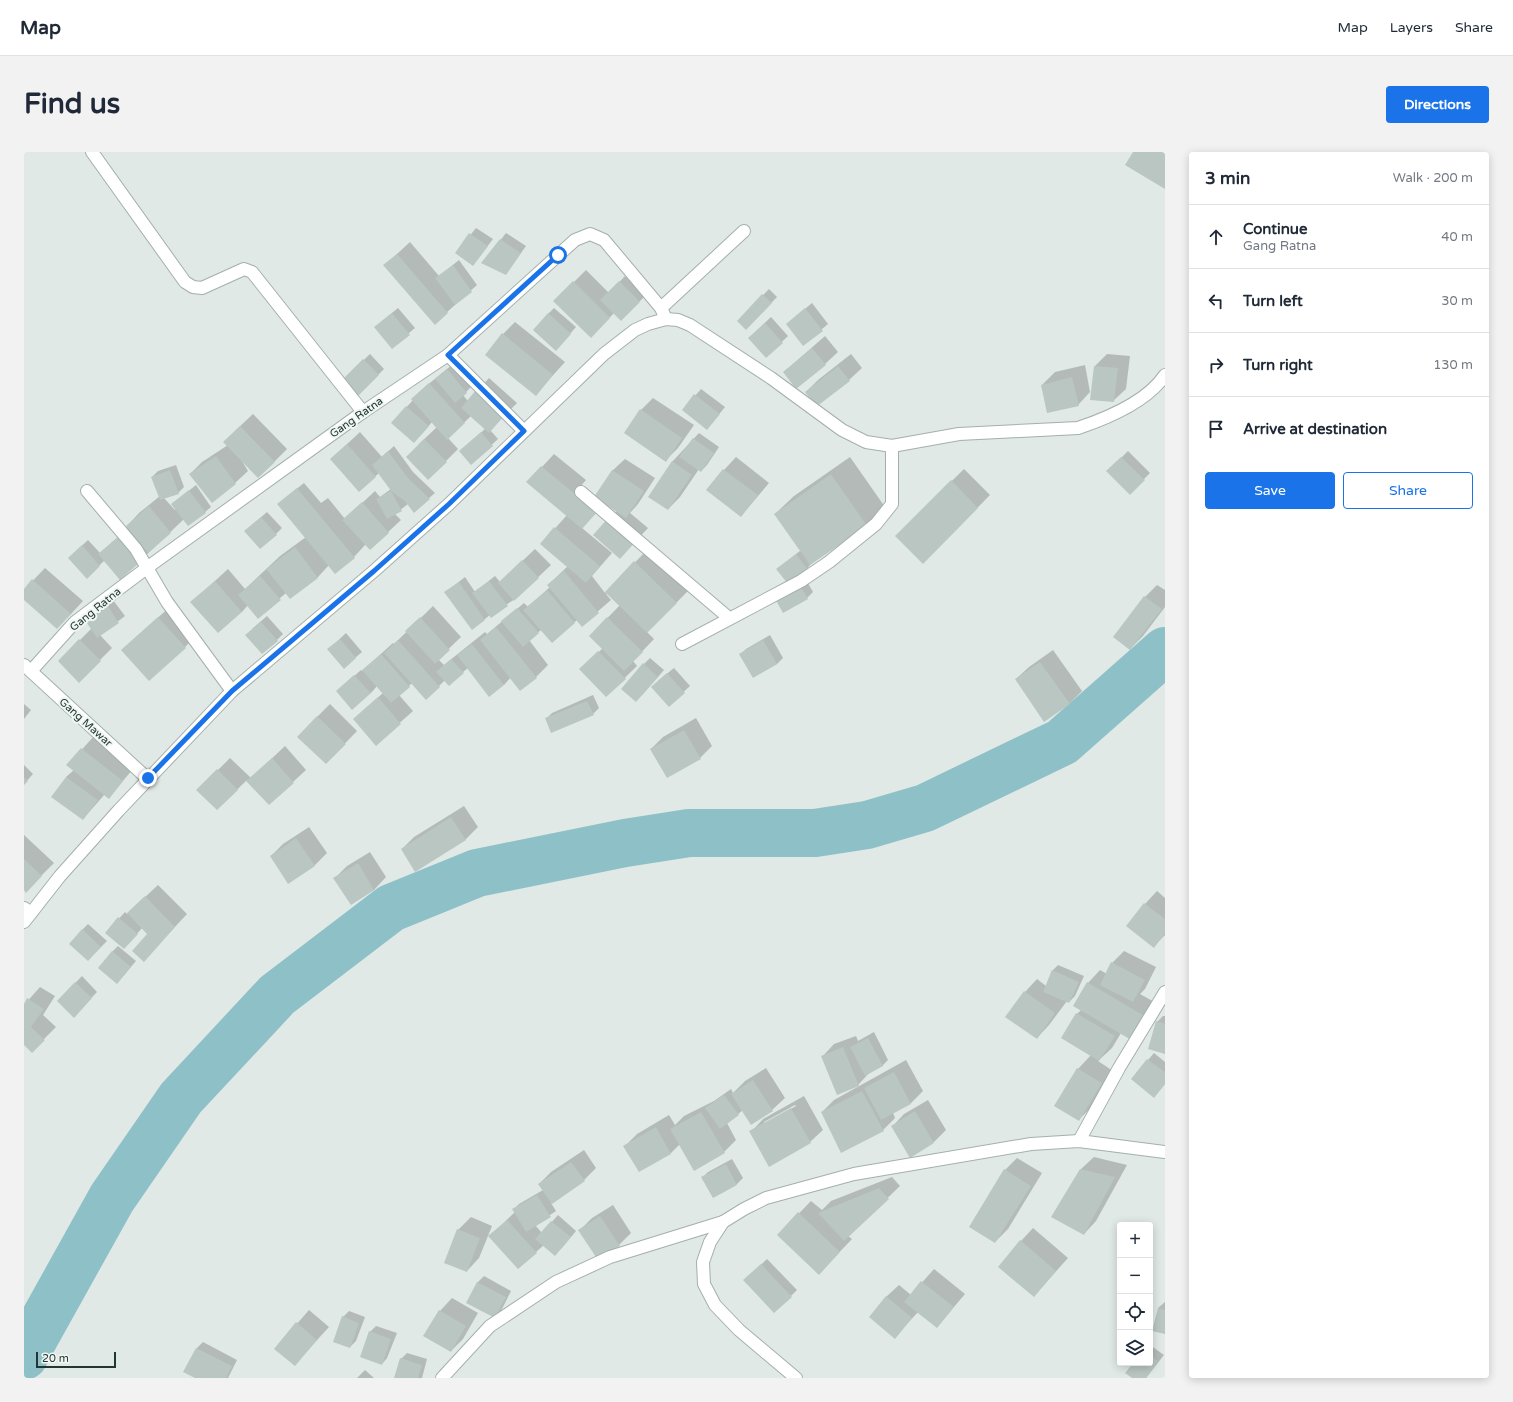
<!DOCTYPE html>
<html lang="en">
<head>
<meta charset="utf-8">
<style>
	:root { --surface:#fff; --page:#f2f2f3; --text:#1f2937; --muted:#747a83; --line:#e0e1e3; --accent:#1a73e8 }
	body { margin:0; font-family:"Varela Round",sans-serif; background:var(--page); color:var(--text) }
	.controls { position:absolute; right:12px; bottom:12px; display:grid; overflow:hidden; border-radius:4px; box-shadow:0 2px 10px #0003 }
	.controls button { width:36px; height:36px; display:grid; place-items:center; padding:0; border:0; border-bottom:1px solid var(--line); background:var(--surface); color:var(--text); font:20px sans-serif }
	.scale { position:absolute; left:12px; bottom:10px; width:80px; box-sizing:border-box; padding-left:4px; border:2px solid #233731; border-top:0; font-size:11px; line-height:14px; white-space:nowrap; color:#233731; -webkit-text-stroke:3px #f0f6f3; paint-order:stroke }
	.stop { position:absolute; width:12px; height:12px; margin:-9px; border:3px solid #1a73e8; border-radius:50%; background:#fff }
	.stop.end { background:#1a73e8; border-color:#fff; box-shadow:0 1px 4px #0008 }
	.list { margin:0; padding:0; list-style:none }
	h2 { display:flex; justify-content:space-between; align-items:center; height:52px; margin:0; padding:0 16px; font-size:17px }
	h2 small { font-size:13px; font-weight:400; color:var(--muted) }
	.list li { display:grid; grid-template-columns:26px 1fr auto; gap:12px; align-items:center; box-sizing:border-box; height:64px; padding:0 16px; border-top:1px solid var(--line) }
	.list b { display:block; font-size:15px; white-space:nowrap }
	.list p { margin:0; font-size:13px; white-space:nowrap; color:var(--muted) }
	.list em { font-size:13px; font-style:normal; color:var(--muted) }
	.actions { display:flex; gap:8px; padding:12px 16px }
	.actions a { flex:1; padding:9px 0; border:1px solid var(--accent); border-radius:4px; text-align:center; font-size:14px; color:var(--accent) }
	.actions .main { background:var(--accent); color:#fff }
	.icon { flex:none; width:22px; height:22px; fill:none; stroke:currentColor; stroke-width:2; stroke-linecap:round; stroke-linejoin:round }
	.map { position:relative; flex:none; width:1141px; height:1226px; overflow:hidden; border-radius:4px }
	header { display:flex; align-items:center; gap:24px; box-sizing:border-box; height:56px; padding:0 20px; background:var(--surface); border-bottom:1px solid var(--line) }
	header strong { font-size:19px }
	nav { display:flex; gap:22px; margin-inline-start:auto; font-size:14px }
	.intro { display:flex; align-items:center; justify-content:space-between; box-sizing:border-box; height:96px; padding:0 24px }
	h1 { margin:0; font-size:28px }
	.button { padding:10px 18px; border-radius:4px; background:var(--accent); color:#fff; font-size:14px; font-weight:700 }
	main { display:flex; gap:24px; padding:0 24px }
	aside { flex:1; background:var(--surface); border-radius:4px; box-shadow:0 2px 10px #0003 }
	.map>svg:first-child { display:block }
	.shadow { fill:#0003; fill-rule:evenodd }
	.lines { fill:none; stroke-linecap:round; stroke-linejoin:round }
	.river { stroke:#8ec0c8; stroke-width:48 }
	.building { fill:#b9c6c1 }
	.minor-casing { stroke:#a4b0ab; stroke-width:14 }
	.tertiary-casing { stroke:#a4b0ab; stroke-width:14 }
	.minor { stroke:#fff; stroke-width:12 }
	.tertiary { stroke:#fff; stroke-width:12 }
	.route { stroke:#1a73e8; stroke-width:5 }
	.labels { text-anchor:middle; stroke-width:4; stroke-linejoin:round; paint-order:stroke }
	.street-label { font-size:11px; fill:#233731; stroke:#f0f6f3 }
</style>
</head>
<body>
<header>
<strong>Map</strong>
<nav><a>Map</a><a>Layers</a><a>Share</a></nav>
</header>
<div class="intro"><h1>Find us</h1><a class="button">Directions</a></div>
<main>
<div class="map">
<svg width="1141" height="1226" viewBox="0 0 1141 1226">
	<rect width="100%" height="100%" fill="#e0e9e5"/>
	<g class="shadow">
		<polygon points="452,76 469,87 449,113 432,101"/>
		<polygon points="482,81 502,94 482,122 459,111"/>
		<polygon points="386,90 415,124 435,108 453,133 411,171 361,113"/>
		<polygon points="562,118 585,141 601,124 621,144 597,168 590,161 567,185 531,149"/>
		<polygon points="745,137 753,145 728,171 714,169"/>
		<polygon points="788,151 804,172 779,193 763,172"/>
		<polygon points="374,156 391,176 368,195 358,169"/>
		<polygon points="530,156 552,175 538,191 524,162"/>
		<polygon points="747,165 764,184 742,205 731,180"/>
		<polygon points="491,170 541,210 512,242 479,182"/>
		<polygon points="801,184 814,200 801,212 760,220"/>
		<polygon points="346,202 360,217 332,245 317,230"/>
		<polygon points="827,202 838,216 825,228 792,254 782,240 794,228"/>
		<polygon points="1083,202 1106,204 1102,237 1089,249 1071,214"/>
		<polygon points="429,212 448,234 439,243 444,249 465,226 493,251 466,278 474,287 447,312 442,294 461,277 447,264 424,286 434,297 422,309 395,292 413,275 408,270 396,284 368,271 401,235"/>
		<polygon points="1061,213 1066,240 1054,253 1018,233 1031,220"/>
		<polygon points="677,237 701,255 683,277 659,258"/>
		<polygon points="629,246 670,273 654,296 642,308 617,258"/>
		<polygon points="229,262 263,297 250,310 215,304 224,319 211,331 166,322 178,310 204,293 213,277"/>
		<polygon points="336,280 358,305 370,294 389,320 411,341 390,359 384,352 371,362 377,368 346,397 342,392 330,405 305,413 294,425 266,446 262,441 234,465 224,453 218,460 168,450 204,417 221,437 256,404 282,385 261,346 280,331 297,351 304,346 321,367 351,339 356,345 367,337 355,321 335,339 307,307"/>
		<polygon points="675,281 695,295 683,313 677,319 675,317 656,345 644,357 648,310"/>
		<polygon points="1104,299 1126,321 1106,341 1084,319"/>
		<polygon points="530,302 562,328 556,335 578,354 558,376 588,401 568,424 581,441 623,398 665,438 623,480 630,487 609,509 613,514 582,544 557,517 579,496 566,484 596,453 583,441 582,442 587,448 558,473 553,468 528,490 517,478 505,488 524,513 512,525 487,525 480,533 444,516 439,520 421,528 415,534 388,531 375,543 389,559 352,592 330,567 359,541 353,534 347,541 319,534 337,518 338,519 369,491 370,492 409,454 437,485 414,507 420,513 461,480 463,482 500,451 504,455 526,435 524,433 544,414 518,391 543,363 504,330"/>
		<polygon points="712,305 745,331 717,364 700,318"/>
		<polygon points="826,305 861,355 842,373 788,410 783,417 754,417 777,398 751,362 770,344"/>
		<polygon points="601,307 631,326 614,352 606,361 624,376 596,406 586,366 593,359 588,319"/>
		<polygon points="152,313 160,335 154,341 140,346 151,358 152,357 148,352 172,333 187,355 181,360 160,367 115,410 81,408 63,425 51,400 64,388 76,401 104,376 103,374 115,361 136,344 128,325 134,319"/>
		<polygon points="940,317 966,343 899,411 872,384"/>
		<polygon points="243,360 258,376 252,382 228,373"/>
		<polygon points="511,397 527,413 491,447 466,463 448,477 422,440 441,425 451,440 471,424 476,430"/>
		<polygon points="21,416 59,449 46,463 0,446 0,438"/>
		<polygon points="781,426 789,440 783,446 751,445"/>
		<polygon points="1133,433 1141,438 1141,455 1119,484 1106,497 1121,445"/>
		<polygon points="89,448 101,464 76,483 88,496 55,529 35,509 68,476 62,468"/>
		<polygon points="147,454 173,483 161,495 111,486"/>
		<polygon points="243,464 259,482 253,488 228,477"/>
		<polygon points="322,481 338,500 320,515 305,497"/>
		<polygon points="746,483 759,506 753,512 729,525 716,503 722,497"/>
		<polygon points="1029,498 1058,539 1045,552 992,527 1005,515"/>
		<polygon points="626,506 640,518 618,543 620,512"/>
		<polygon points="650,516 666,534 645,553 634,529"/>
		<polygon points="569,543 575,556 569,562 522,567 528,561"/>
		<polygon points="0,552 7,558 0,567"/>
		<polygon points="306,552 333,579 302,611 293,565"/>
		<polygon points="672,566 688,594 676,606 627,597 639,585"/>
		<polygon points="70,584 110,616 85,645 81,642 59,667 42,625 50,618 44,613"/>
		<polygon points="261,594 282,618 245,652 223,628 193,657 174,638 206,606 227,626"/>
		<polygon points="0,613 9,622 0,632"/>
		<polygon points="440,654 454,675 441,688 378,697 390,685"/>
		<polygon points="285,675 303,701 290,714 247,704 259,692"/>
		<polygon points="0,683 30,711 2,739 0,737"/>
		<polygon points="346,700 362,725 350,738 327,752 311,726 323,714"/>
		<polygon points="134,733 163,762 120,808 124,782 118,776 106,790 82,781 101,760 103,762"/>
		<polygon points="1133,739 1141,746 1141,783 1130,794 1121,752"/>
		<polygon points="64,772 83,789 70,802 58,778"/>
		<polygon points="94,794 112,809 93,831 88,800"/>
		<polygon points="1100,799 1132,815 1121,837 1116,842 1134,852 1121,875 1097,881 1088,896 1074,909 1089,919 1067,956 1054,968 1054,917 1067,903 1053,862 1057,858 1064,831 1076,818 1083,822 1088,811"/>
		<polygon points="1034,813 1060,824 1051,844 1045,850 1043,849 1025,873 1013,886 1001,840 1013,827 1022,834 1028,819"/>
		<polygon points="58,824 73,840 50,864 34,849"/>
		<polygon points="16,835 31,844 19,863 32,875 8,899 0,892 0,853"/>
		<polygon points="1139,864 1141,864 1141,901 1133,870"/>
		<polygon points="850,880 864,908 858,914 846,920 834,933 798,905 810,892 832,884 834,889"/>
		<polygon points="1130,901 1141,910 1141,932 1130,944 1108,927"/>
		<polygon points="882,908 899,939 887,951 869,961 871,966 859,978 798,960 810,948"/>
		<polygon points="742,916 761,946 748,958 727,971 719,958 703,971 712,988 700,1000 656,992 647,1001 615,1019 601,994 613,982 645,963 651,973 660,964 690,949 707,937 709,941 721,929"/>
		<path d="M780 944 799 978 786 990 727 980 739 967ZM771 953 772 954 740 972V970Z"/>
		<polygon points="904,948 922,978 910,990 868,975 880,962"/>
		<polygon points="560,998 572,1016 560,1028 527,1051 532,1059 511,1073 518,1081 534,1063 552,1079 537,1097 520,1093 512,1100 466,1084 491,1060 489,1058 495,1052 519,1038 515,1032 527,1020"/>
		<polygon points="1070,1005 1103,1013 1072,1069 1060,1082 1057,1017"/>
		<polygon points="993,1006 1018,1021 984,1077 971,1090 981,1018"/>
		<polygon points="708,1007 719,1026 713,1032 689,1045 678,1026 684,1020"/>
		<polygon points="868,1025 876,1034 824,1084 828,1087 807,1109 754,1083 787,1049 798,1058 807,1049"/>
		<polygon points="589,1053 607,1081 595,1093 556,1078 568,1066"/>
		<polygon points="447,1065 468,1074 455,1106 443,1119 434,1078"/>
		<polygon points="1009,1076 1044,1106 1010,1144 997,1089"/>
		<polygon points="743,1107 773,1138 767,1144 727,1122"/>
		<polygon points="910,1117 941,1142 913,1175 894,1160 871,1185 862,1145 875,1133 887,1143"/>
		<polygon points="460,1124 487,1139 477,1159 471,1165 443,1150 454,1130"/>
		<polygon points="428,1146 454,1161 439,1187 427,1199 416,1159"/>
		<polygon points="1141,1150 1141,1181 1134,1156"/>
		<polygon points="285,1158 305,1175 271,1212 252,1196"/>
		<polygon points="325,1159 341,1165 332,1189 326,1195 319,1165"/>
		<polygon points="352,1174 373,1181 363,1206 358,1212 346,1180"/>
		<polygon points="179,1190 213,1208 204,1226 173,1226 161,1220 173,1196"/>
		<polygon points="1126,1193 1140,1203 1122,1226 1110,1226 1110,1211 1126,1211"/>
		<polygon points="383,1201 403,1207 398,1226 371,1226 377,1207"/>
		<polygon points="341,1218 350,1226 333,1226"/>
	</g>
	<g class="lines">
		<polyline class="river" points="0,1204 88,1046 157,946 253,843 367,756 453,721 601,691 665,681 791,681 843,673 901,656 1038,590 1141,499"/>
	</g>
	<g class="building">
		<polygon points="1109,0 1141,0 1141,37 1101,13"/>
		<polygon points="445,81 464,94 449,114 431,101"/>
		<polygon points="476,87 497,101 482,123 457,111"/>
		<polygon points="373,102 424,161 411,173 359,113"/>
		<polygon points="429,113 448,140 431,153 411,126"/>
		<polygon points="549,129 586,166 567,186 529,149"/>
		<polygon points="595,129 616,150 597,169 576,148"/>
		<polygon points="738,142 748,151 722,178 713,169"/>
		<polygon points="781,156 799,179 779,194 762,172"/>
		<polygon points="368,161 386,183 368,197 350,175"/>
		<polygon points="524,161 547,182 532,199 509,178"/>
		<polygon points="741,171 759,191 742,206 724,186"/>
		<polygon points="478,181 529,223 512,244 461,203"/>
		<polygon points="788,196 802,213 772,237 759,220"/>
		<polygon points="339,207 355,223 332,246 316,230"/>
		<polygon points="814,214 826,229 792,255 781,240"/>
		<polygon points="1070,214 1094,216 1090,250 1066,248"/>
		<polygon points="423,217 443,241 431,251 411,227"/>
		<polygon points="1048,225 1055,254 1023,261 1017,233"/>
		<polygon points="405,231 441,271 423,288 387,247"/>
		<polygon points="452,238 481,263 465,281 437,256"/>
		<polygon points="670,242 696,262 683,278 658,258"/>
		<polygon points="382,254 405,274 390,291 367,271"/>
		<polygon points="616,257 658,286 642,310 600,281"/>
		<polygon points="216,274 251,310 234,326 199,290"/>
		<polygon points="457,280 469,294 447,313 435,299"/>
		<polygon points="669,286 690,301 677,320 655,305"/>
		<polygon points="400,287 423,310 404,328 382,305"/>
		<polygon points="323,292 352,325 335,340 306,307"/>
		<polygon points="364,299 384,326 406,347 390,361 381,349 368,340 348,313"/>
		<polygon points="192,304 212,332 188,351 165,322"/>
		<polygon points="1097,305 1121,328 1106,343 1082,319"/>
		<polygon points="648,309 668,323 644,358 624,345"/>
		<polygon points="517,314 573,360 558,377 502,330"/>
		<polygon points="699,317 734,343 717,365 682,338"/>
		<polygon points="146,318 155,342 136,348 127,325"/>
		<polygon points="588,318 620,339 602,366 570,345"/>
		<polygon points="807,322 843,374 786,413 750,362"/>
		<polygon points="927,328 954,356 899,412 871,384"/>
		<polygon points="273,336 331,406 311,422 253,352"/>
		<polygon points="165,338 182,361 164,374 147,352"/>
		<polygon points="367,339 378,359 363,367 352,347"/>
		<polygon points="338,350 365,381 346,398 318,368"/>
		<polygon points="125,354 147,381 124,401 102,374"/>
		<polygon points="237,365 253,383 236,397 220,379"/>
		<polygon points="585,365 612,389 596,407 569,383"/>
		<polygon points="530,375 576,414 562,431 516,392"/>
		<polygon points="94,385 115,411 96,428 74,402"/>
		<polygon points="58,393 76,414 63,427 44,406"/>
		<polygon points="271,395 294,426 266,447 242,417"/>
		<polygon points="772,402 784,418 764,432 752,417"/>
		<polygon points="498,408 515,426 490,449 474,431"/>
		<polygon points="610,409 653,451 623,481 581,440"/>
		<polygon points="540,419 575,461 558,475 523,433"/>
		<polygon points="236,424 257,448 234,467 214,443"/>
		<polygon points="8,427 47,462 33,477 0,448 0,437"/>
		<polygon points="191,429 218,460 194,481 166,450"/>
		<polygon points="465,429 484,454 467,466 448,441"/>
		<polygon points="435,430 461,468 448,478 420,440"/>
		<polygon points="775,431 784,447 759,461 750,445"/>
		<polygon points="523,438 551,471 528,491 499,458"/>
		<polygon points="1120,444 1138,457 1106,498 1089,485"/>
		<polygon points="83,453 95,471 73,486 61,468"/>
		<polygon points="493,456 515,481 499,495 477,469"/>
		<polygon points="134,465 162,496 125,529 97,498"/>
		<polygon points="396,465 426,498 411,512 381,479"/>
		<polygon points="583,465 619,500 600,519 565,484"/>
		<polygon points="237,470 254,489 238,502 221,483"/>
		<polygon points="472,475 513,526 496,539 456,488"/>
		<polygon points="55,487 77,509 55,531 34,509"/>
		<polygon points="316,487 332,506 320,517 303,497"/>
		<polygon points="374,488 416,535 402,548 360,501"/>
		<polygon points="739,488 753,512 729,526 715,502"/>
		<polygon points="448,492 480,533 465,545 433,503"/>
		<polygon points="574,499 602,527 582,545 555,517"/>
		<polygon points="357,502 386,535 367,551 338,518"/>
		<polygon points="427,507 440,521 425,534 412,520"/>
		<polygon points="1016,510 1046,552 1020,570 991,527"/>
		<polygon points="619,511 634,525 612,550 597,537"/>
		<polygon points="643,521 661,541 645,555 627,535"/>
		<polygon points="330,523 347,541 328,558 312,539"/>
		<polygon points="354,545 377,572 352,594 329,567"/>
		<polygon points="563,549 570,563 527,581 521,566"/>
		<polygon points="293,564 322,592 302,612 273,585"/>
		<polygon points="660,578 677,607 643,626 626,597"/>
		<polygon points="57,596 99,629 85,647 42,613"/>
		<polygon points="248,606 270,631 245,653 222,629"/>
		<polygon points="193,617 214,638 193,658 172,638"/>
		<polygon points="0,625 4,629 0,633"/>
		<polygon points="42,625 74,648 59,668 27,645"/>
		<polygon points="427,665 442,688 391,720 377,697"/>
		<polygon points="272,686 291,714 264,732 246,704"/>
		<polygon points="0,707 18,724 2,741 0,738"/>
		<polygon points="334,711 350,738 327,753 309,726"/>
		<polygon points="121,744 151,775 120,810 108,799 123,782 103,761"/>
		<polygon points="1120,751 1141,767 1141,781 1130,796 1102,774"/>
		<polygon points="94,765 114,782 100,797 81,781"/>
		<polygon points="58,777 77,795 64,809 45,792"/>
		<polygon points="88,799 107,815 93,832 74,816"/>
		<polygon points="1087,810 1121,828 1109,850 1076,833"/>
		<polygon points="1028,818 1055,830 1045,851 1019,840"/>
		<polygon points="51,830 68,846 50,866 33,849"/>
		<polygon points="1063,830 1122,865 1109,889 1049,854"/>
		<polygon points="1000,839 1031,861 1013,887 981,865"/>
		<polygon points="3,846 20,857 7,875 21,888 8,901 0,893 0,852"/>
		<polygon points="1052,861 1091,884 1075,909 1037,886"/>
		<polygon points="1132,869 1141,872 1141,902 1124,897"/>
		<polygon points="844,886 859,914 841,924 826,895"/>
		<polygon points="819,895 835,934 813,943 797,904"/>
		<polygon points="1123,907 1141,920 1141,932 1130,946 1107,927"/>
		<polygon points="1053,916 1078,931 1055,969 1030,954"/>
		<polygon points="870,920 887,952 857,968 840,936"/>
		<polygon points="729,928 749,959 727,973 707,942"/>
		<polygon points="838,939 860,979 817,1001 797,960"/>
		<polygon points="700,943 715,963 696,977 681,956"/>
		<polygon points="767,956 787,991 745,1015 725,979"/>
		<polygon points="891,959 910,991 886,1006 867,974"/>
		<polygon points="677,960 701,1001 670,1019 646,977"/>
		<polygon points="632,975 647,1002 615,1020 599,994"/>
		<polygon points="547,1010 561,1029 528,1052 514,1032"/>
		<polygon points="702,1012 713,1033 689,1046 677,1025"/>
		<polygon points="980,1017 1007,1034 971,1091 945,1075"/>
		<polygon points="1056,1017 1091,1025 1060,1083 1027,1065"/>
		<polygon points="855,1036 865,1047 820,1089 794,1061"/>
		<polygon points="513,1043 527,1065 502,1080 488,1057"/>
		<polygon points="774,1060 816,1100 795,1123 753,1083"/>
		<polygon points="576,1064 596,1094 574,1108 554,1078"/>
		<polygon points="483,1068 513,1101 494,1117 464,1084"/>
		<polygon points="527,1069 547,1085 531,1104 511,1087"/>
		<polygon points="433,1077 456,1086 443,1120 420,1111"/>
		<polygon points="996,1088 1032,1119 1010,1145 974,1115"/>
		<polygon points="737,1112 768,1145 750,1161 719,1128"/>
		<polygon points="897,1129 930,1155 913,1176 880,1150"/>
		<polygon points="453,1130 482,1145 471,1166 442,1151"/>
		<polygon points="862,1144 888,1166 871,1187 845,1165"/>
		<polygon points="1134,1156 1141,1158 1141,1182 1128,1179"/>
		<polygon points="415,1158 442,1174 427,1200 399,1184"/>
		<polygon points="318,1164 335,1171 326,1196 309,1190"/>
		<polygon points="272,1170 293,1188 271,1214 250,1197"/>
		<polygon points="345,1179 367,1187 358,1213 336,1205"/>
		<polygon points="172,1196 208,1214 202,1226 171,1226 159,1220"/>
		<polygon points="1126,1203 1134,1209 1122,1226 1108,1226 1101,1221 1109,1211 1126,1211"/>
		<polygon points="376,1206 398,1213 394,1226 370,1226"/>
	</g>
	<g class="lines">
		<g class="minor-casing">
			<g id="minor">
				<polyline points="68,0 161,130 169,135 178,136 220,117 228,120 339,260"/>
				<polyline points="637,156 720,79"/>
				<polyline points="424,203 500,279"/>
				<polyline points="63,339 112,397 143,450 208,539"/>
				<polyline points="557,340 705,466"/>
				<polyline points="658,492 777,429 805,410 852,372 868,352 868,294"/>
				<polyline points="0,513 124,627"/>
				<polyline points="7,519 51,470 124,415 339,260 424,203 551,88 566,82 580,88 637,156 642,167"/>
				<polyline points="0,756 7,761"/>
				<polyline points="1055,989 1095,916 1141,840"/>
				<polyline points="418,1226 466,1174 532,1130 586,1105 699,1070"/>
				<polyline points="772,1226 715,1178 691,1153 680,1132 679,1110 686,1090 699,1070 720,1057 742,1046 830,1022 1007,992 1055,989 1141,1000"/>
			</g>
		</g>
		<g class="tertiary-casing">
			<path id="tertiary" d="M0 770 36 724 95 658 208 539 350 419 425 352 580 202 611 178 624 172 642 167 654 168 666 173 747 226 818 278 842 290 868 294 935 282 1054 276C1084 266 1123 250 1141 223"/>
		</g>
		<use href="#minor" class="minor"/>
		<use href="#tertiary" class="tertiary"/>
	</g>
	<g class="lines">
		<polyline class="route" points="124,626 208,539 350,419 425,352 500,279 424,203 534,103"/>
	</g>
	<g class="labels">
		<g class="street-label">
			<text transform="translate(332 265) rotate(-35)" y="4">Gang Ratna</text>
			<text transform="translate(71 457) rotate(-39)" y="4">Gang Ratna</text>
			<text transform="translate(62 570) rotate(42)" y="4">Gang Mawar</text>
		</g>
	</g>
</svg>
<div class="controls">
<button>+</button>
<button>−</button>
<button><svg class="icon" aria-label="locate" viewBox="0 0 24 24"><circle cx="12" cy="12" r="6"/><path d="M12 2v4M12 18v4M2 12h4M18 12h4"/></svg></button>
<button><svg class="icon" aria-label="layers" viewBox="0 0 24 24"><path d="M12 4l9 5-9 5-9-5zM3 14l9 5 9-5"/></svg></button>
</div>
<div class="scale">20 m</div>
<div class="stop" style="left:534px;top:103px"></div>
<div class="stop end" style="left:124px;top:626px"></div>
</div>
<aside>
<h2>3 min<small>Walk · 200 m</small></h2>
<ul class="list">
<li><svg class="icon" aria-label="ahead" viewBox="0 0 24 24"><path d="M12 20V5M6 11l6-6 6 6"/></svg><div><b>Continue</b><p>Gang Ratna</p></div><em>40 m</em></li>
<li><svg class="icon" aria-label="left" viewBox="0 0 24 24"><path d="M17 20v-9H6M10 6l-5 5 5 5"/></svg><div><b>Turn left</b></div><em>30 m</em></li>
<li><svg class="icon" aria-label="right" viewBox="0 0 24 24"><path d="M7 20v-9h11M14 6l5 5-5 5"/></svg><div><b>Turn right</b></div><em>130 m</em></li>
<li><svg class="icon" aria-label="arrive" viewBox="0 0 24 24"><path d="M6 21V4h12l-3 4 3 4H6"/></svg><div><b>Arrive at destination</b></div></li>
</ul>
<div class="actions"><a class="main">Save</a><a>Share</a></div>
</aside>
</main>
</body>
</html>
